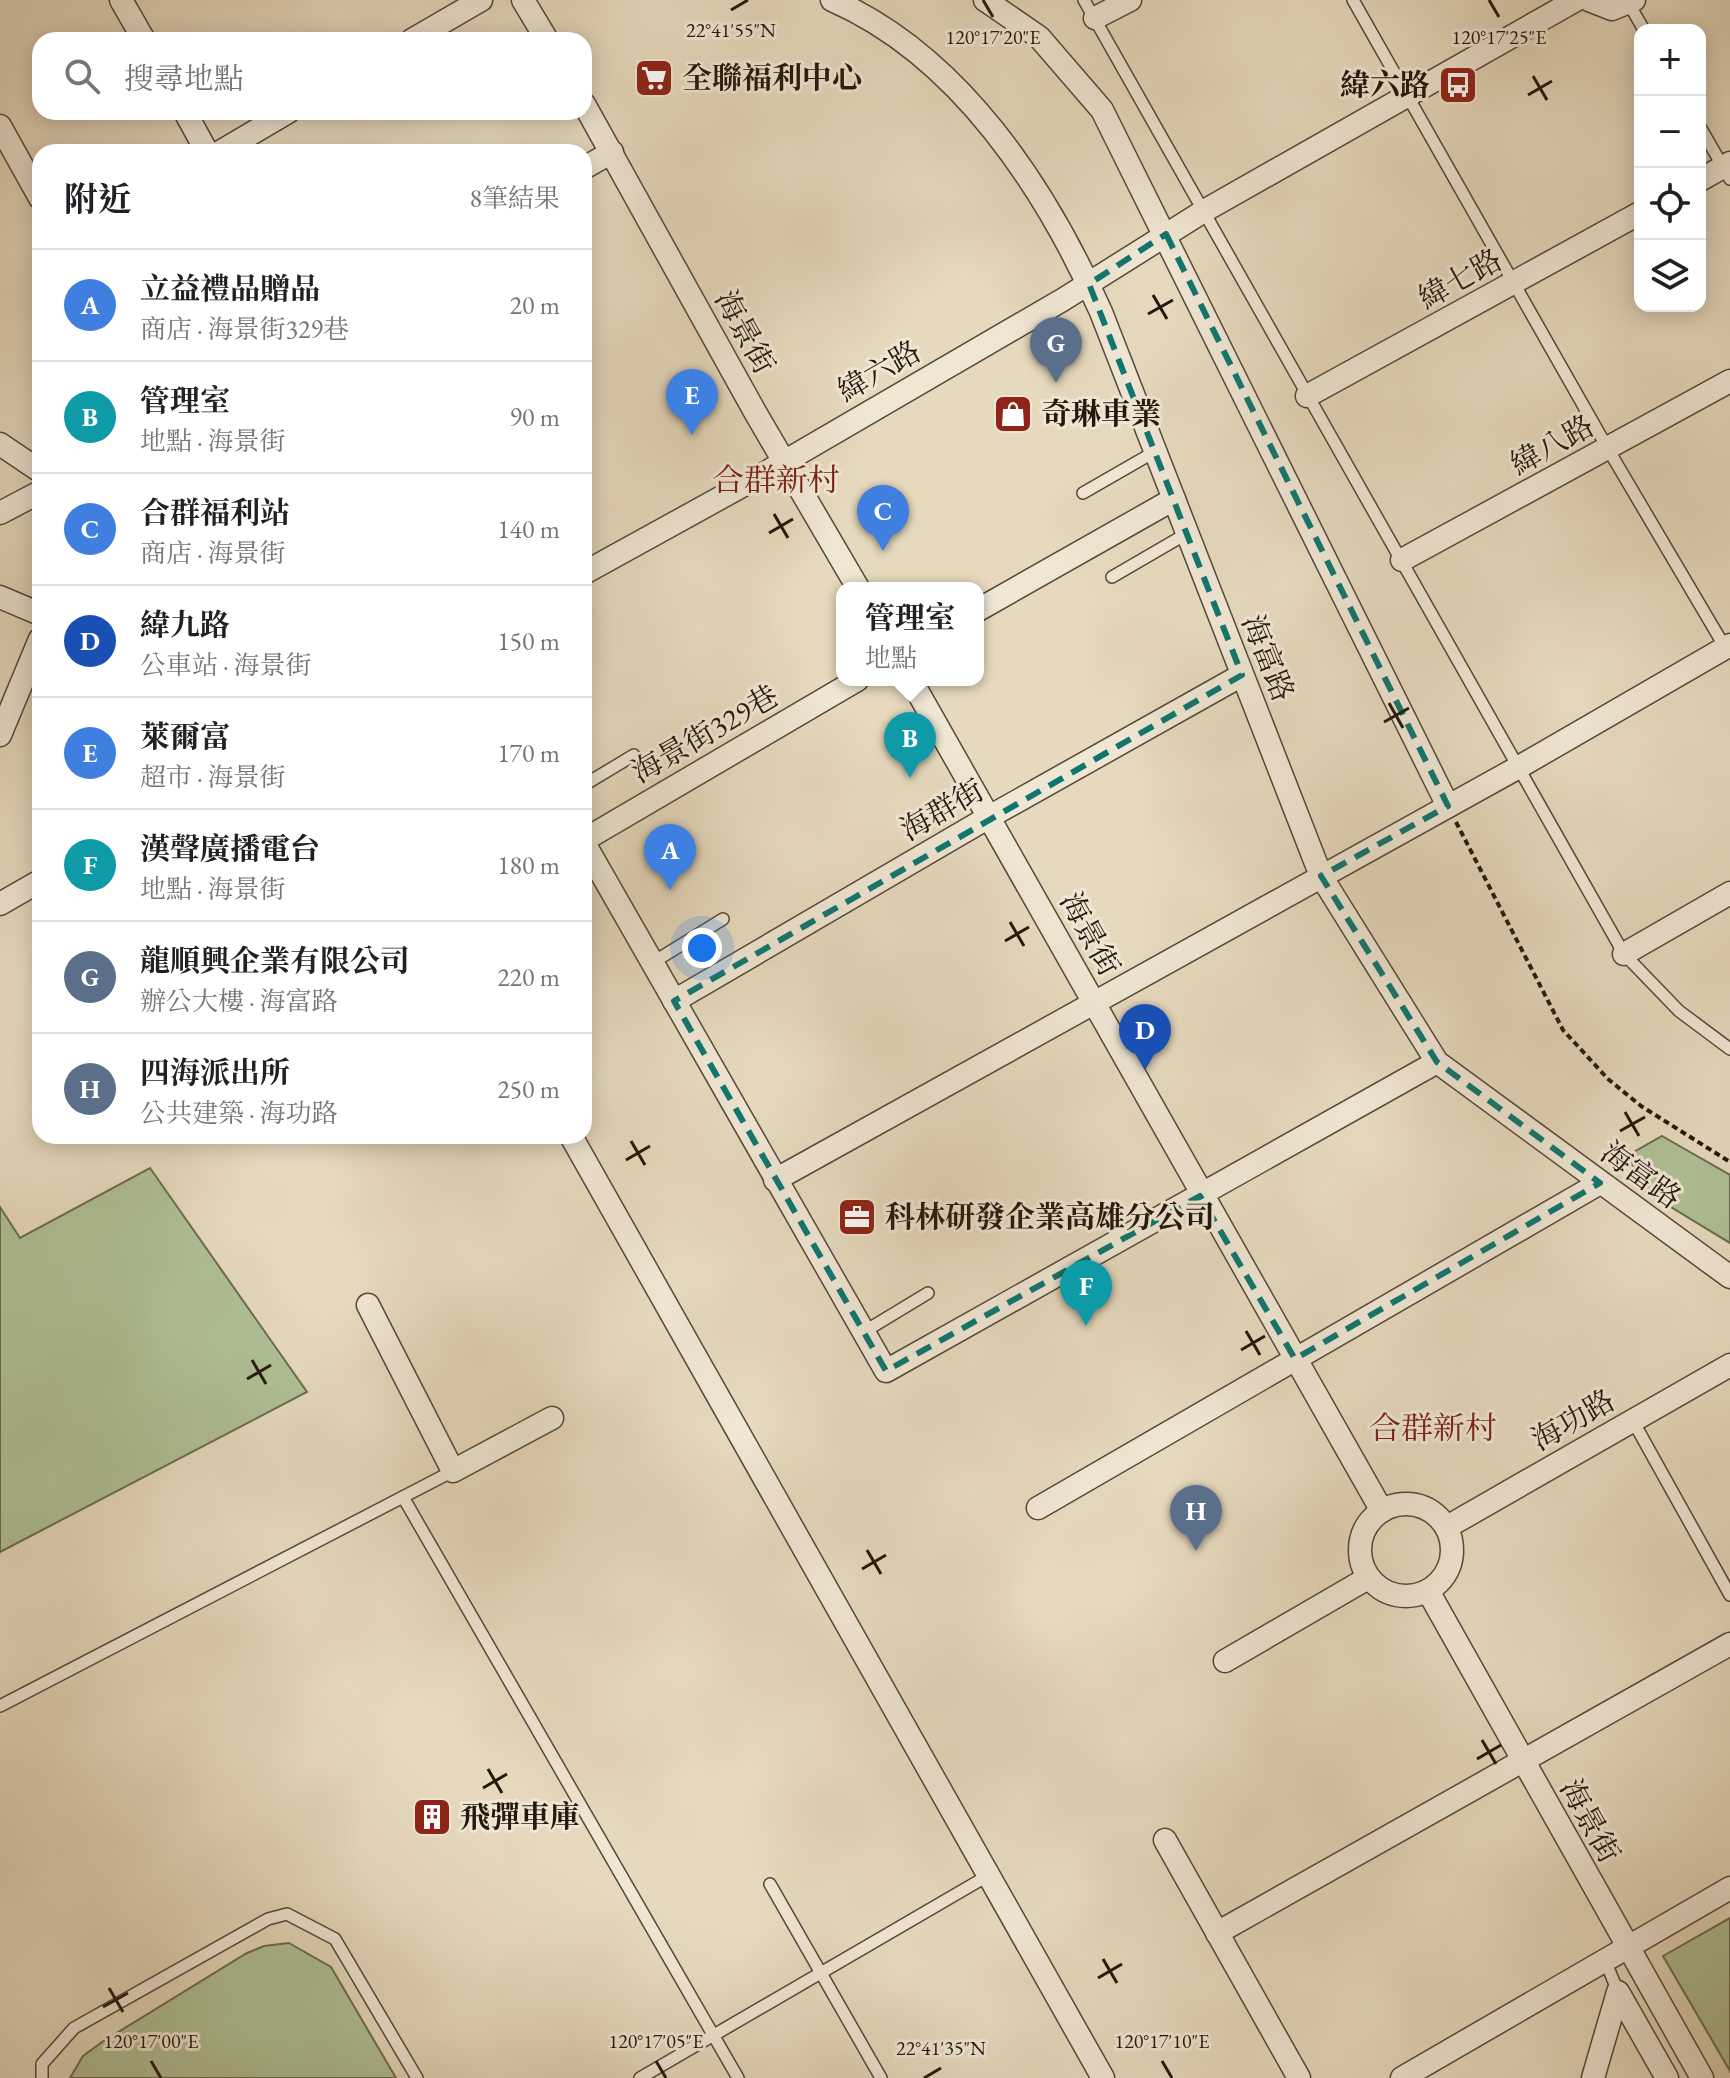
<!DOCTYPE html>
<html lang="zh-TW">
<head>
<meta charset="utf-8">
<style>
	:root { --surface:#fff; --page:#f2f2f2; --text:#202124; --muted:#757577; --line:#e0e0e0; --accent:#8f2418 }
	body { margin:0; font-family:"EB Garamond","Noto Serif TC",serif; background:var(--page); color:var(--text) }
	.controls { position:absolute; right:24px; top:24px; display:grid; overflow:hidden; border-radius:16px; box-shadow:0 4px 20px #0003 }
	.controls button { width:72px; height:72px; display:grid; place-items:center; padding:0; border:0; border-bottom:2px solid var(--line); background:var(--surface); color:var(--text); font:40px sans-serif }
	.you { position:absolute; left:702px; top:948px; width:28px; height:28px; margin:-20px; border:6px solid #fff; border-radius:50%; background:#1a73e8; box-shadow:0 0 0 12px #1a73e833 }
	.badge { display:grid; place-items:center; width:52px; height:52px; border-radius:50%; background:var(--accent); color:#fff; font-size:26px; font-weight:700 }
	.pin { position:absolute; translate:-50% -66px; filter:drop-shadow(0 2px 4px #0008) }
	.pin::after { content:''; position:absolute; top:42px; width:28px; height:24px; background:inherit; clip-path:polygon(0 0,100% 0,50% 100%) }
	.popup { position:absolute; left:836px; top:582px; width:148px; height:104px; box-sizing:border-box; display:grid; place-content:center; border-radius:16px; background:var(--surface); filter:drop-shadow(0 2px 6px #0005); font-size:26px; white-space:nowrap; color:var(--muted) }
	.popup b { font-size:30px; color:var(--text) }
	.popup::after { content:''; position:absolute; left:50%; top:100%; margin-left:-16px; border:16px solid transparent; border-top-color:var(--surface) }
	.list { margin:0; padding:0; list-style:none }
	h2 { display:flex; justify-content:space-between; align-items:center; height:104px; margin:0; padding:0 32px; font-size:34px }
	h2 small { font-size:26px; font-weight:400; color:var(--muted) }
	.list li { display:grid; grid-template-columns:52px 1fr auto; gap:24px; align-items:center; box-sizing:border-box; height:112px; padding:0 32px; border-top:2px solid var(--line) }
	.list b { display:block; font-size:30px; white-space:nowrap }
	.list p { margin:0; font-size:26px; white-space:nowrap; color:var(--muted) }
	.list em { font-size:26px; font-style:normal; color:var(--muted) }
	.icon { flex:none; width:44px; height:44px; fill:none; stroke:currentColor; stroke-width:2; stroke-linecap:round; stroke-linejoin:round }
	.map { position:relative; flex:none; width:1730px; height:2078px; overflow:hidden }
	.search { position:absolute; background:var(--surface); box-shadow:0 4px 20px #0003; left:32px; top:32px; width:560px; height:88px; display:flex; align-items:center; gap:20px; box-sizing:border-box; padding:0 28px; border-radius:24px; color:var(--muted); font-size:30px }
	.panel { position:absolute; background:var(--surface); box-shadow:0 4px 20px #0003; left:32px; top:144px; width:560px; height:1000px; border-radius:24px }
	.map>svg:first-child { display:block }
	.green { fill:#afc095; stroke:#6a6c51; stroke-width:2 }
	.lines { fill:none; stroke-linecap:round; stroke-linejoin:round }
	.lane-casing { stroke:#544839; stroke-width:14 }
	.street-casing { stroke:#544839; stroke-width:25 }
	.path { stroke:#24180d; stroke-width:4; stroke-dasharray:6 4; stroke-linecap:butt }
	.lane { stroke:#efe6d4; stroke-width:11 }
	.street { stroke:#efe6d4; stroke-width:22 }
	.marked { fill:none; stroke:#0f766e; stroke-width:6; stroke-dasharray:16 10; stroke-linejoin:round }
	.ticks { fill:none; stroke:#24180d; stroke-width:3 }
	.labels { text-anchor:middle; stroke-width:6; stroke-linejoin:round; paint-order:stroke }
	.poi-label { font-size:30px; font-weight:bold; fill:#24180d; stroke:#efe6d4; text-anchor:start }
	.street-label { font-size:30px; fill:#24180d; stroke:#efe6d4 }
	.neighbourhood-label { font-size:32px; fill:#7a1f14; stroke:#efe6d4 }
	.ticks-label { font-size:20px; text-anchor:middle; fill:#24180d; stroke:#efe6d4; stroke-width:6; stroke-linejoin:round; paint-order:stroke }
</style>
</head>
<body>
<div class="map">
<svg width="1730" height="2078" viewBox="0 0 1730 2078">
	<rect width="100%" height="100%" fill="#e6d9bd"/>
	<filter id="stains"><feTurbulence type="fractalNoise" baseFrequency=".0025" numOctaves="4"/><feColorMatrix values="0 0 0 0 .2 0 0 0 0 .09 0 0 0 0 .02 0 0 0 .5 -.17"/></filter>
	<radialGradient id="worn" r=".72"><stop offset=".6" stop-color="#630" stop-opacity="0"/><stop offset="1" stop-color="#630" stop-opacity=".3"/></radialGradient>
	<g class="green">
		<polygon points="1662,1136 1730,1175 1730,1243 1633,1184 1632,1153"/>
		<polygon points="150,1168 307,1392 0,1552 0,1207 20,1238"/>
		<polygon points="1730,1918 1730,2071 1663,1956"/>
		<polygon points="289,1943 331,1967 396,2078 70,2078 83,2056 102,2042 247,1953 264,1946"/>
	</g>
	<g class="lines">
		<g class="lane-casing">
			<g id="lane">
				<polyline points="1084,0 1624,954 1679,1011 1730,1049"/>
				<polyline points="1353,0 1608,449 1726,649"/>
				<polyline points="1629,4 1644,30"/>
				<polyline points="1700,127 1730,179"/>
				<polyline points="1083,493 1156,451"/>
				<polyline points="1112,577 1186,534"/>
				<polyline points="584,785 634,755"/>
				<polyline points="652,963 723,919"/>
				<polyline points="862,1333 928,1293"/>
				<polyline points="1633,1421 1730,1595"/>
				<polyline points="403,1497 738,2078"/>
				<polyline points="0,1706 453,1471"/>
				<polyline points="770,1884 881,2078"/>
				<polyline points="1605,1960 1618,1992"/>
				<polyline points="42,2078 42,2064 74,2028 268,1919 287,1914 335,1939 417,2078"/>
				<polyline points="640,2078 989,1875"/>
			</g>
		</g>
		<g class="street-casing">
			<g id="street">
				<polyline points="121,0 144,40"/>
				<polyline points="523,0 547,40"/>
				<path d="M832 0C960 56 1046 189 1101 312L1321 876 1437 1062 1730 1277"/>
				<polyline points="985,0 1039,37 1102,110 1448,806"/>
				<polyline points="1589,0 1612,9 1634,0"/>
				<polyline points="1095,18 1130,0"/>
				<polyline points="412,40 481,0"/>
				<polyline points="584,104 755,412 858,588"/>
				<polyline points="185,112 207,152"/>
				<polyline points="0,126 40,198"/>
				<polyline points="220,152 288,112"/>
				<polyline points="584,168 612,152"/>
				<polyline points="1700,180 1730,163"/>
				<polyline points="1307,396 1640,213"/>
				<polyline points="0,444 40,471"/>
				<polyline points="0,513 40,492"/>
				<polyline points="1402,560 1730,381"/>
				<polyline points="584,573 760,476 1064,299 1204,211 1576,0"/>
				<polyline points="0,597 40,614"/>
				<polyline points="978,610 1174,499"/>
				<polyline points="911,680 1382,1511"/>
				<polyline points="0,735 40,639"/>
				<polyline points="584,840 857,680"/>
				<polyline points="584,843 886,1371 1437,1062"/>
				<polyline points="0,904 40,881"/>
				<polyline points="1624,954 1730,893"/>
				<polyline points="674,1001 989,817 1242,675"/>
				<polyline points="571,1136 1103,2078"/>
				<polyline points="775,1180 1519,767 1730,645"/>
				<polyline points="368,1305 453,1471 552,1418"/>
				<circle cx="1406" cy="1550" r="46"/>
				<polyline points="1038,1508 1600,1183"/>
				<polyline points="1447,1527 1730,1365"/>
				<polyline points="1428,1591 1702,2078"/>
				<polyline points="1225,1661 1368,1578"/>
				<polyline points="1165,1840 1299,2078"/>
				<polyline points="1217,1933 1730,1644"/>
				<polyline points="1402,2078 1730,1888"/>
				<polyline points="1593,2078 1618,1992 1667,2078"/>
			</g>
		</g>
		<polyline class="path" points="1456,822 1563,1030 1608,1079 1641,1106 1730,1162"/>
		<use href="#lane" class="lane"/>
		<use href="#street" class="street"/>
	</g>
	<path class="marked" d="M1166 234 1448 806 1321 876 1437 1062 1600 1183 1295 1359 1200 1196 886 1371 674 1001 1242 675 1089 284Z"/>
	<path class="ticks" d="M983 0 993 17M1489 0 1499 17M731 10 748 0M1533 76 1547 100M1528 95 1552 81M1153 295 1167 319M1148 314 1173 300M774 514 788 538M769 533 793 519M1389 703 1403 728M1384 722 1409 708M1010 922 1024 946M1005 941 1029 927M1625 1112 1639 1136M1620 1131 1645 1117M631 1141 645 1165M626 1160 650 1146M1246 1331 1260 1355M1241 1350 1265 1336M252 1360 266 1384M247 1379 271 1365M867 1550 881 1574M862 1569 886 1555M1482 1740 1496 1764M1477 1759 1501 1745M488 1769 502 1793M483 1788 507 1774M1103 1959 1117 1983M1098 1978 1122 1964M109 1988 123 2012M103 2007 128 1993M151 2061 161 2078M656 2061 666 2078M1162 2061 1172 2078M924 2078 941 2068"/>
	<defs>
		<g id="supermarket-square" transform="scale(2)"><rect x="-9" y="-9" width="18" height="18" rx="4" fill="#8f2418" stroke="#efe6d4"/><path d="M-6-5.5h2.5l.6 2H6L4.5 2H-2.5L-4.4-4H-6ZM-1.5 3.2a1.3 1.3 0 1 0 .1 0ZM3 3.2a1.3 1.3 0 1 0 .1 0Z" fill="#fff"/></g>
		<g id="bus-square" transform="scale(2)"><rect x="-9" y="-9" width="18" height="18" rx="4" fill="#8f2418" stroke="#efe6d4"/><path d="M-5-6H5V4H4V6H2V4H-2V6H-4V4H-5ZM-3.5-4V0h7V-4ZM-3.5 1.2v1.5H-2V1.2ZM2 1.2v1.5H3.5V1.2Z" fill="#fff"/></g>
		<g id="shop-square" transform="scale(2)"><rect x="-9" y="-9" width="18" height="18" rx="4" fill="#8f2418" stroke="#efe6d4"/><path d="M-5-2.5h2.3a2.7 3.5 0 0 1 5.4 0H5L5.5 6h-11ZM-1.5-2.5h3a1.5 2.3 0 0 0-3 0Z" fill="#fff"/></g>
		<g id="office-square" transform="scale(2)"><rect x="-9" y="-9" width="18" height="18" rx="4" fill="#8f2418" stroke="#efe6d4"/><path d="M-6-3h4V-5.5h4V-3h4V5H-6ZM-1-4.5V-3h2v-1.5ZM-6 0V1H6V0Z" fill="#fff"/></g>
		<g id="building-square" transform="scale(2)"><rect x="-9" y="-9" width="18" height="18" rx="4" fill="#8f2418" stroke="#efe6d4"/><path d="M-4-6H4V6H1V3H-1V6H-4ZM-2.5-4.3h1.7v1.8h-1.7ZM.8-4.3h1.7v1.8H.8ZM-2.5-1h1.7V.8h-1.7ZM.8-1h1.7V.8H.8Z" fill="#fff"/></g>
	</defs>
	<g fill-rule="evenodd">
		<use href="#supermarket-square" x="654" y="78"/>
		<use href="#bus-square" x="1458" y="85"/>
		<use href="#shop-square" x="1013" y="414"/>
		<use href="#office-square" x="857" y="1217"/>
		<use href="#building-square" x="432" y="1817"/>
	</g>
	<g class="labels">
		<g class="poi-label">
			<text x="682" y="88">全聯福利中心</text>
			<text x="1430" y="95" text-anchor="end">緯六路</text>
			<text x="1041" y="424">奇琳車業</text>
			<text x="885" y="1227">科林研發企業高雄分公司</text>
			<text x="460" y="1827">飛彈車庫</text>
		</g>
		<g class="street-label">
			<text transform="translate(1460 279) rotate(-29)" y="10">緯七路</text>
			<text transform="translate(745 332) rotate(61)" y="10">海景街</text>
			<text transform="translate(879 371) rotate(-30)" y="10">緯六路</text>
			<text transform="translate(1552 445) rotate(-29)" y="10">緯八路</text>
			<text transform="translate(1268 658) rotate(68)" y="10">海富路</text>
			<text transform="translate(705 734) rotate(-30)" y="10">海景街329巷</text>
			<text transform="translate(942 810) rotate(-30)" y="10">海群街</text>
			<text transform="translate(1090 934) rotate(61)" y="10">海景街</text>
			<text transform="translate(1641 1175) rotate(36)" y="10">海富路</text>
			<text transform="translate(1573 1420) rotate(-30)" y="10">海功路</text>
			<text transform="translate(1590 1821) rotate(61)" y="10">海景街</text>
		</g>
		<g class="neighbourhood-label">
			<text x="776" y="491">合群新村</text>
			<text x="1433" y="1439">合群新村</text>
		</g>
	</g>
	<g class="ticks-label">
		<text x="731" y="37">22°41'55"N</text>
		<text x="1499" y="44">120°17'25"E</text>
		<text x="993" y="44">120°17'20"E</text>
		<text x="151" y="2048">120°17'00"E</text>
		<text x="656" y="2048">120°17'05"E</text>
		<text x="1162" y="2048">120°17'10"E</text>
		<text x="941" y="2055">22°41'35"N</text>
	</g>
	<rect width="100%" height="100%" filter="url(#stains)"/>
	<rect width="100%" height="100%" fill="url(#worn)"/>
</svg>
<div class="controls">
<button>+</button>
<button>−</button>
<button><svg class="icon" aria-label="locate" viewBox="0 0 24 24"><circle cx="12" cy="12" r="6"/><path d="M12 2v4M12 18v4M2 12h4M18 12h4"/></svg></button>
<button><svg class="icon" aria-label="layers" viewBox="0 0 24 24"><path d="M12 4l9 5-9 5-9-5zM3 14l9 5 9-5"/></svg></button>
</div>
<div class="you"></div>
<div class="pin badge" style="left:670px;top:890px;background:#3f7fe0">A</div>
<div class="pin badge" style="left:910px;top:778px;background:#0f9aa8">B</div>
<div class="popup"><b>管理室</b>地點</div>
<div class="pin badge" style="left:883px;top:551px;background:#3f7fe0">C</div>
<div class="pin badge" style="left:1145px;top:1070px;background:#1a4fb4">D</div>
<div class="pin badge" style="left:692px;top:435px;background:#3f7fe0">E</div>
<div class="pin badge" style="left:1086px;top:1326px;background:#0f9aa8">F</div>
<div class="pin badge" style="left:1056px;top:383px;background:#5c6f8a">G</div>
<div class="pin badge" style="left:1196px;top:1551px;background:#5c6f8a">H</div>
<div class="search"><svg class="icon" aria-label="search" viewBox="0 0 24 24"><circle cx="10" cy="10" r="6"/><path d="M15 15l6 6"/></svg>搜尋地點</div>
<section class="panel">
<h2>附近<small>8筆結果</small></h2>
<ul class="list">
<li><span class="badge" style="background:#3f7fe0">A</span><div><b>立益禮品贈品</b><p>商店 · 海景街329巷</p></div><em>20 m</em></li>
<li><span class="badge" style="background:#0f9aa8">B</span><div><b>管理室</b><p>地點 · 海景街</p></div><em>90 m</em></li>
<li><span class="badge" style="background:#3f7fe0">C</span><div><b>合群福利站</b><p>商店 · 海景街</p></div><em>140 m</em></li>
<li><span class="badge" style="background:#1a4fb4">D</span><div><b>緯九路</b><p>公車站 · 海景街</p></div><em>150 m</em></li>
<li><span class="badge" style="background:#3f7fe0">E</span><div><b>萊爾富</b><p>超市 · 海景街</p></div><em>170 m</em></li>
<li><span class="badge" style="background:#0f9aa8">F</span><div><b>漢聲廣播電台</b><p>地點 · 海景街</p></div><em>180 m</em></li>
<li><span class="badge" style="background:#5c6f8a">G</span><div><b>龍順興企業有限公司</b><p>辦公大樓 · 海富路</p></div><em>220 m</em></li>
<li><span class="badge" style="background:#5c6f8a">H</span><div><b>四海派出所</b><p>公共建築 · 海功路</p></div><em>250 m</em></li>
</ul>
</section>
</div>
</body>
</html>
